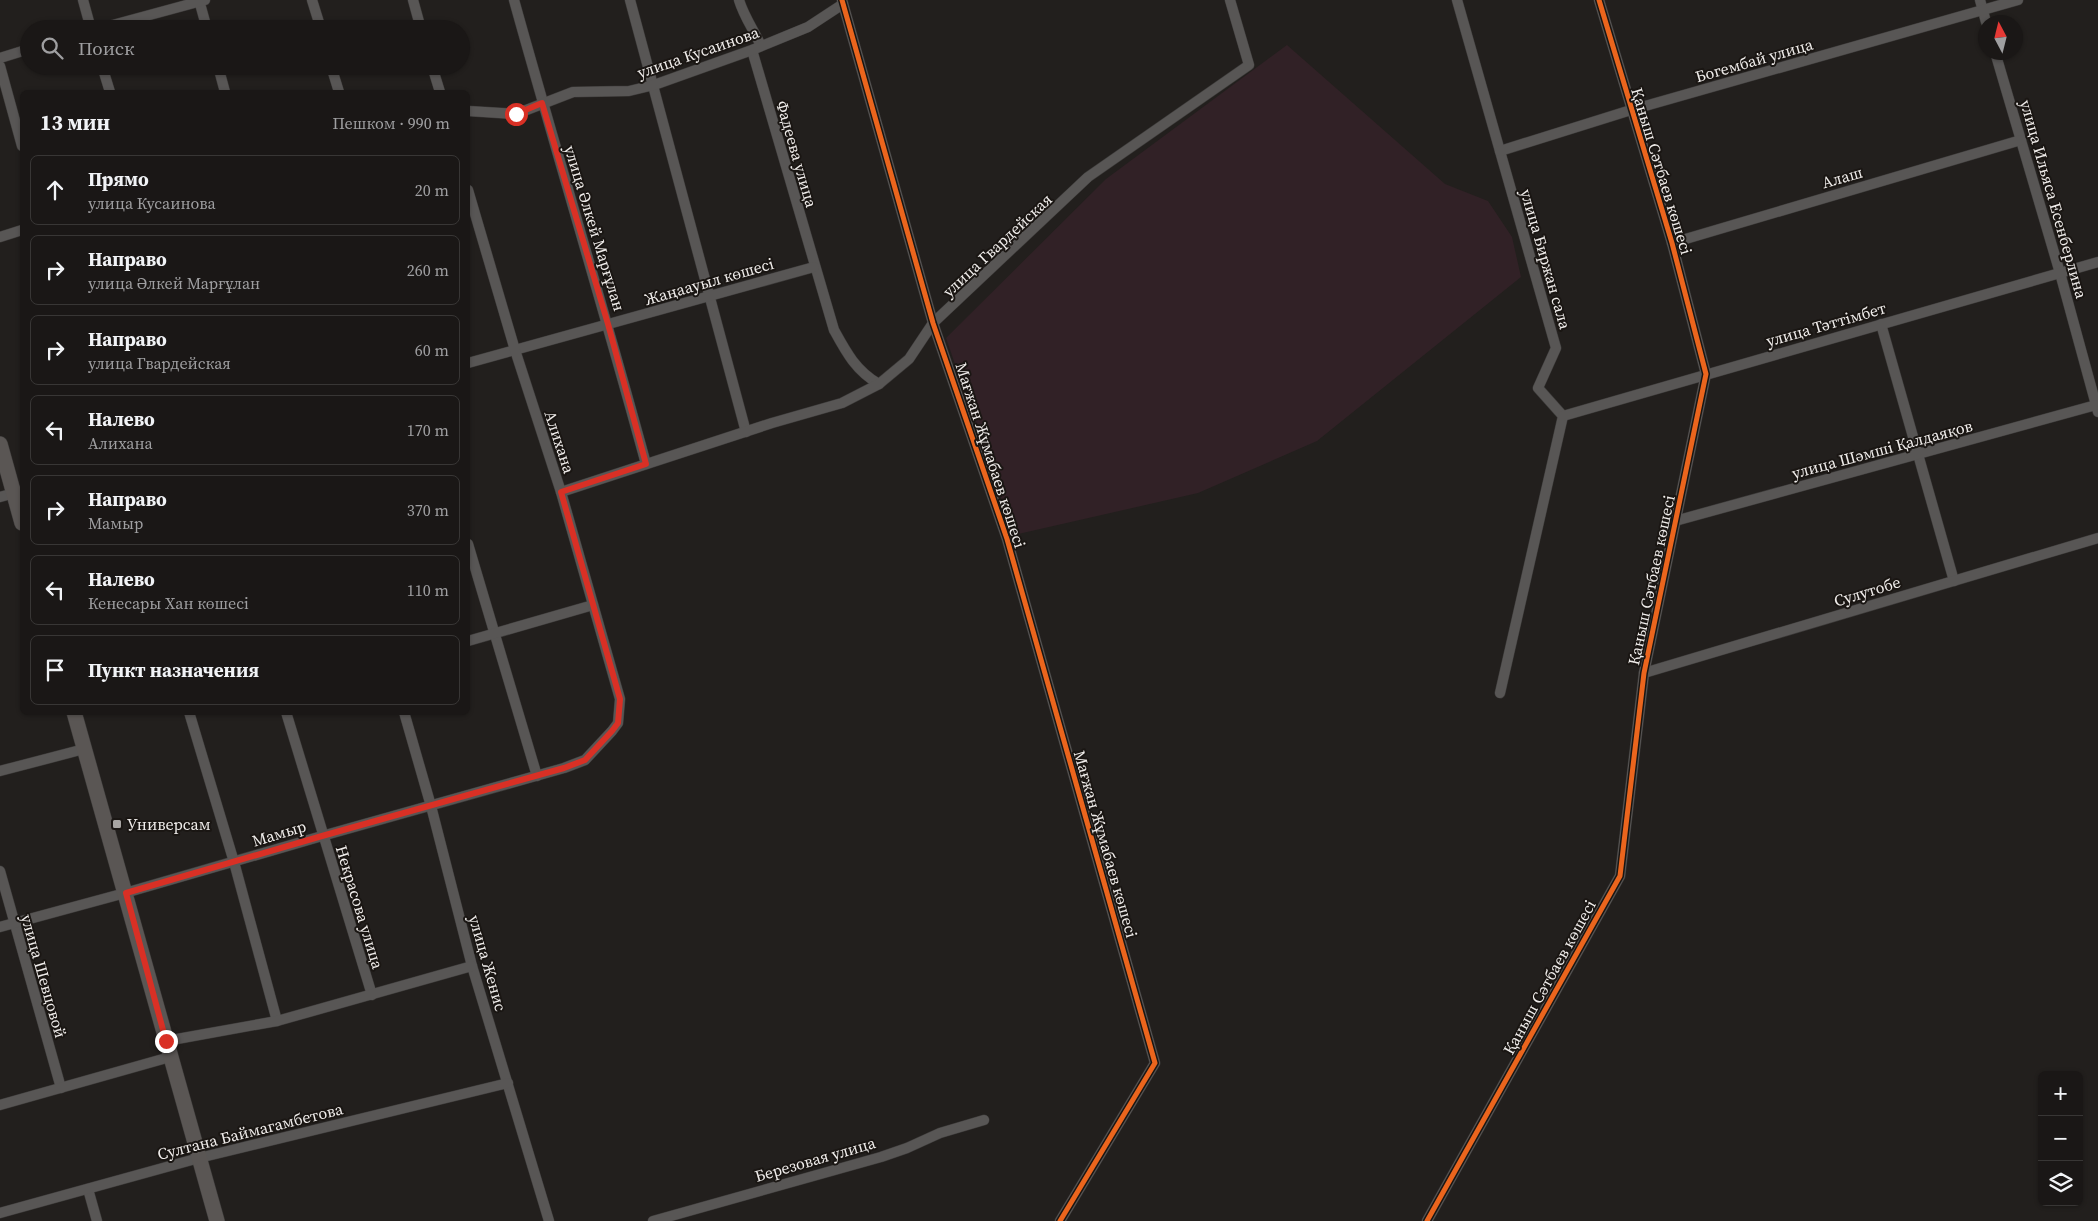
<!DOCTYPE html>
<html lang="ru">
<head>
<meta charset="utf-8">
<style>
	:root { --surface:#1a1716; --page:#272423; --text:#f1f3f6; --muted:#9f9fa1; --line:#383635 }
	body { margin:0; font-family:"Source Serif 4",serif; background:var(--page); color:var(--text) }
	.controls { position:absolute; right:15px; bottom:15px; display:grid; overflow:hidden; border-radius:8px; box-shadow:0 1px 4px #0004 }
	.controls button { width:45px; height:45px; display:grid; place-items:center; padding:0; border:0; border-bottom:1px solid var(--line); background:var(--surface); color:var(--text); font:25px sans-serif }
	.compass { position:absolute; left:1978px; top:15px; width:45px; height:45px; border-radius:50%; background:var(--surface); box-shadow:0 1px 4px #0004; rotate:353deg }
	.stop { position:absolute; width:15px; height:15px; margin:-11px; border:4px solid #d93025; border-radius:50%; background:#fff }
	.stop.end { background:#d93025; border-color:#fff; box-shadow:0 1px 5px #0008 }
	.list { margin:0; padding:0; list-style:none }
	h2 { display:flex; justify-content:space-between; align-items:center; height:65px; margin:0; padding:0 20px; font-size:21px }
	h2 small { font-size:16px; font-weight:400; color:var(--muted) }
	.list li { display:grid; grid-template-columns:32px 1fr auto; gap:15px; align-items:center; box-sizing:border-box; height:70px; margin:0 10px 10px; padding:0 10px; border:1px solid var(--line); border-radius:8px }
	.list b { display:block; font-size:19px; white-space:nowrap }
	.list p { margin:0; font-size:16px; white-space:nowrap; color:var(--muted) }
	.list em { font-size:16px; font-style:normal; color:var(--muted) }
	.icon { flex:none; width:28px; height:28px; fill:none; stroke:currentColor; stroke-width:2; stroke-linecap:round; stroke-linejoin:round }
	.map { position:relative; flex:none; width:2098px; height:1221px; overflow:hidden }
	.search { position:absolute; background:var(--surface); box-shadow:0 1px 4px #0004; left:20px; top:20px; width:450px; height:55px; display:flex; align-items:center; gap:12px; box-sizing:border-box; padding:0 18px; border-radius:28px; color:var(--muted); font-size:19px }
	.panel { position:absolute; background:var(--surface); box-shadow:0 1px 4px #0004; left:20px; top:90px; width:450px; height:625px; border-radius:8px }
	.map>svg:first-child { display:block }
	.industrial { fill:#312126 }
	.lines { fill:none; stroke-linecap:round; stroke-linejoin:round }
	.minor-casing { stroke:#3c3a39; stroke-width:11 }
	.secondary-casing { stroke:#3c3a39; stroke-width:16 }
	.minor { stroke:#585655; stroke-width:10 }
	.secondary { stroke:#5a5654; stroke-width:15 }
	.cycleway-casing { stroke:#1a1613; stroke-width:8 }
	.cycleway { stroke:#eb651d; stroke-width:5 }
	.route { stroke:#d93025; stroke-width:6 }
	.poi-dot { fill:#a8a5a3; stroke:#1a1613; stroke-width:2 }
	.labels { text-anchor:middle; stroke-width:4; stroke-linejoin:round; paint-order:stroke }
	.street-label { font-size:16px; fill:#f0edeb; stroke:#1a1613 }
	.poi-label { font-size:16px; fill:#f0edeb; stroke:#1a1613; text-anchor:start }
</style>
</head>
<body>
<div class="map">
<svg width="2098" height="1221" viewBox="0 0 2098 1221">
	<rect width="100%" height="100%" fill="#221f1d"/>
	<polygon class="industrial" points="1287,45 1445,184 1488,201 1512,237 1521,277 1317,441 1198,493 1014,535 946,338 1106,179"/>
	<g class="lines">
		<g class="minor-casing">
			<g id="minor">
				<polyline points="83,0 91,29"/>
				<polyline points="199,0 207,29"/>
				<polyline points="312,0 321,29"/>
				<polyline points="413,0 421,29"/>
				<path d="M514 0C557 155 604 309 646 464"/>
				<polyline points="630,0 746,432"/>
				<path d="M739 0C744 17 754 30 761 46"/>
				<polyline points="842,0 933,323 1007,539 1155,1063 1060,1221"/>
				<polyline points="1457,0 1556,348 1538,388 1563,416 1500,693"/>
				<polyline points="1980,0 1986,22"/>
				<polyline points="98,29 205,0"/>
				<path d="M752 50 834 330C846 352 856 371 879 384"/>
				<polyline points="1995,52 2060,273 2098,412"/>
				<polyline points="0,58 29,49"/>
				<polyline points="0,66 22,146"/>
				<polyline points="102,66 110,92"/>
				<polyline points="218,66 225,92"/>
				<polyline points="331,66 339,92"/>
				<polyline points="432,66 440,92"/>
				<polyline points="468,111 516,114 573,92 629,91 654,85 752,50 808,27 843,4"/>
				<polyline points="1500,151 1631,110 2018,0"/>
				<polyline points="0,237 22,230"/>
				<polyline points="1672,243 2021,140"/>
				<polyline points="1881,324 1954,581"/>
				<polyline points="468,363 814,267"/>
				<polyline points="1563,416 2098,262"/>
				<polyline points="561,492 772,423 842,403 879,384 909,359 933,323 1088,177 1249,65 1230,0"/>
				<polyline points="0,497 22,491"/>
				<polyline points="1675,521 2096,405"/>
				<polyline points="468,544 537,776"/>
				<polyline points="468,641 593,605"/>
				<polyline points="1644,673 2098,538"/>
				<polyline points="189,712 234,862 277,1021"/>
				<polyline points="286,712 372,995"/>
				<polyline points="404,712 431,806 472,966 549,1221"/>
				<polyline points="0,771 84,749"/>
				<polyline points="0,871 61,1088"/>
				<polyline points="0,927 125,893 322,836 564,768 585,760 612,731 618,723 620,699 561,492 515,350 468,190"/>
				<polyline points="166,1041 277,1021 472,966"/>
				<polyline points="0,1105 170,1057"/>
				<polyline points="88,1189 97,1221"/>
				<polyline points="0,1213 199,1158 508,1083"/>
				<polyline points="653,1221 881,1157 907,1148 940,1133 984,1120"/>
				<polyline points="1427,1221 1620,876 1644,673 1706,374 1672,243 1599,0"/>
			</g>
		</g>
		<g class="secondary-casing">
			<g id="secondary">
				<polyline points="0,444 22,523"/>
				<polyline points="74,712 217,1221"/>
			</g>
		</g>
		<use href="#minor" class="minor"/>
		<use href="#secondary" class="secondary"/>
		<g class="cycleway-casing">
			<g id="cycleway">
				<polyline points="842,0 933,323 1007,539 1155,1063 1060,1221"/>
				<polyline points="1427,1221 1620,876 1644,673 1706,374 1672,243 1599,0"/>
			</g>
		</g>
		<use href="#cycleway" class="cycleway"/>
	</g>
	<g class="lines">
		<polyline class="route" points="166,1041 126,893 322,836 564,768 585,760 612,731 618,723 620,699 561,492 646,464 608,324 542,103 516,114"/>
	</g>
	<rect class="poi-dot" x="112" y="819" width="10" height="10" rx="2.5"/>
	<g class="labels">
		<g class="street-label">
			<text transform="translate(698 52) rotate(-19)" y="6">улица Кусаинова</text>
			<text transform="translate(1754 60) rotate(-16)" y="6">Богембай улица</text>
			<text transform="translate(797 154) rotate(74)" y="6">Фадеева улица</text>
			<text transform="translate(1662 171) rotate(73)" y="6">Қаныш Сәтбаев көшесі</text>
			<text transform="translate(1842 177) rotate(-16)" y="6">Алаш</text>
			<text transform="translate(2054 199) rotate(74)" y="6">улица Ильяса Есенберлина</text>
			<text transform="translate(595 228) rotate(73)" y="6">улица Әлкей Марғұлан</text>
			<text transform="translate(997 245) rotate(-43)" y="6">улица Гвардейская</text>
			<text transform="translate(1546 259) rotate(74)" y="6">улица Биржан сала</text>
			<text transform="translate(709 281) rotate(-16)" y="6">Жаңаауыл көшесі</text>
			<text transform="translate(1826 324) rotate(-16)" y="6">улица Тәттімбет</text>
			<text transform="translate(560 442) rotate(72)" y="6">Алихана</text>
			<text transform="translate(1882 449) rotate(-15)" y="6">улица Шәмші Қалдаяқов</text>
			<text transform="translate(991 455) rotate(72)" y="6">Мағжан Жұмабаев көшесі</text>
			<text transform="translate(1651 580) rotate(-78)" y="6">Қаныш Сәтбаев көшесі</text>
			<text transform="translate(1867 591) rotate(-17)" y="6">Сулутобе</text>
			<text transform="translate(279 833) rotate(-17)" y="6">Мамыр</text>
			<text transform="translate(1106 844) rotate(74)" y="6">Мағжан Жұмабаев көшесі</text>
			<text transform="translate(360 907) rotate(73)" y="6">Некрасова улица</text>
			<text transform="translate(488 963) rotate(74)" y="6">улица Женис</text>
			<text transform="translate(44 976) rotate(74)" y="6">улица Шевцовой</text>
			<text transform="translate(1549 977) rotate(-61)" y="6">Қаныш Сәтбаев көшесі</text>
			<text transform="translate(250 1131) rotate(-14)" y="6">Султана Баймагамбетова</text>
			<text transform="translate(815 1159) rotate(-16)" y="6">Березовая улица</text>
		</g>
		<g class="poi-label">
			<text x="127" y="830">Универсам</text>
		</g>
	</g>
</svg>
<div class="controls">
<button>+</button>
<button>−</button>
<button><svg class="icon" aria-label="layers" viewBox="0 0 24 24"><path d="M12 4l9 5-9 5-9-5zM3 14l9 5 9-5"/></svg></button>
</div>
<svg class="compass" viewBox="-18 -18 36 36"><path d="M0-13l5 13h-10z" fill="#e53935"/><path d="M0 13l5-13h-10z" fill="#9f9fa1"/></svg>
<div class="stop" style="left:516px;top:114px"></div>
<div class="stop end" style="left:166px;top:1041px"></div>
<div class="search"><svg class="icon" aria-label="search" viewBox="0 0 24 24"><circle cx="10" cy="10" r="6"/><path d="M15 15l6 6"/></svg>Поиск</div>
<section class="panel">
<h2>13 мин<small>Пешком · 990 m</small></h2>
<ul class="list">
<li><svg class="icon" aria-label="ahead" viewBox="0 0 24 24"><path d="M12 20V5M6 11l6-6 6 6"/></svg><div><b>Прямо</b><p>улица Кусаинова</p></div><em>20 m</em></li>
<li><svg class="icon" aria-label="right" viewBox="0 0 24 24"><path d="M7 20v-9h11M14 6l5 5-5 5"/></svg><div><b>Направо</b><p>улица Әлкей Марғұлан</p></div><em>260 m</em></li>
<li><svg class="icon" aria-label="right" viewBox="0 0 24 24"><path d="M7 20v-9h11M14 6l5 5-5 5"/></svg><div><b>Направо</b><p>улица Гвардейская</p></div><em>60 m</em></li>
<li><svg class="icon" aria-label="left" viewBox="0 0 24 24"><path d="M17 20v-9H6M10 6l-5 5 5 5"/></svg><div><b>Налево</b><p>Алихана</p></div><em>170 m</em></li>
<li><svg class="icon" aria-label="right" viewBox="0 0 24 24"><path d="M7 20v-9h11M14 6l5 5-5 5"/></svg><div><b>Направо</b><p>Мамыр</p></div><em>370 m</em></li>
<li><svg class="icon" aria-label="left" viewBox="0 0 24 24"><path d="M17 20v-9H6M10 6l-5 5 5 5"/></svg><div><b>Налево</b><p>Кенесары Хан көшесі</p></div><em>110 m</em></li>
<li><svg class="icon" aria-label="arrive" viewBox="0 0 24 24"><path d="M6 21V4h12l-3 4 3 4H6"/></svg><div><b>Пункт назначения</b></div></li>
</ul>
</section>
</div>
</body>
</html>
